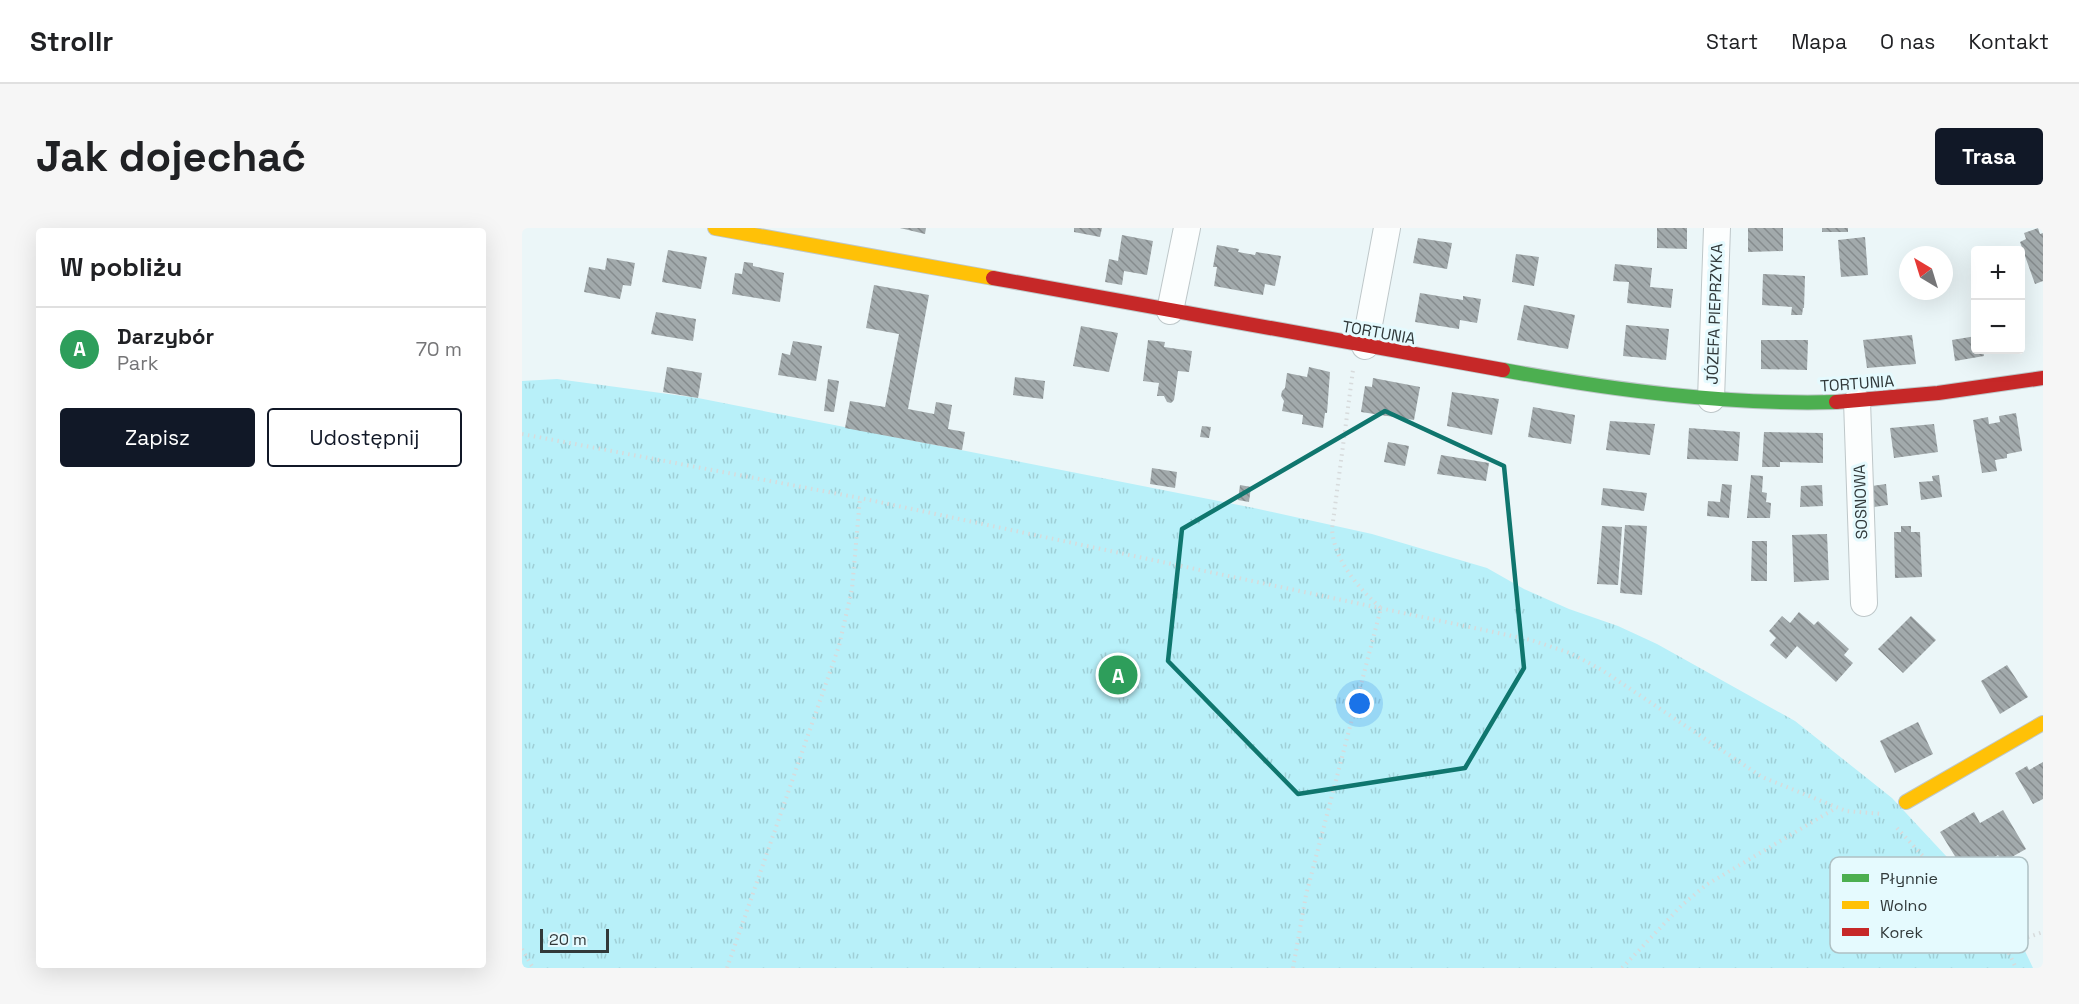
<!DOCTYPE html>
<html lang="pl">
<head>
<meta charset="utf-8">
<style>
	:root { --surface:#fff; --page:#f6f6f6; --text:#202124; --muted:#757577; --line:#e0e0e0; --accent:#111827 }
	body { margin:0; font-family:"Space Grotesk",sans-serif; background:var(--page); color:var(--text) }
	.controls { position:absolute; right:18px; top:18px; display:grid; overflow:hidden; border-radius:6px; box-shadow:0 6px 24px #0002 }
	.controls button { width:54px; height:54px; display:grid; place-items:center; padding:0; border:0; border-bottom:2px solid var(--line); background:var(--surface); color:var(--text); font:30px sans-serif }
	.compass { position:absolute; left:1377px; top:18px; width:54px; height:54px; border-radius:50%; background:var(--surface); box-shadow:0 6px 24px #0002; rotate:322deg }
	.scale { position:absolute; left:18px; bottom:15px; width:69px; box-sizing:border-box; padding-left:6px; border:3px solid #31393a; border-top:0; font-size:16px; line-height:21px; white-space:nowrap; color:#31393a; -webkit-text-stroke:4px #e5fafe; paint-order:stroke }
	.you { position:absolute; left:838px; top:476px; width:21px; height:21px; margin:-15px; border:4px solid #fff; border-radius:50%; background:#1a73e8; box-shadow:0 0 0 9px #1a73e833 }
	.badge { display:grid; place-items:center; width:39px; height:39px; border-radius:50%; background:var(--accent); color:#fff; font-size:20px; font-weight:700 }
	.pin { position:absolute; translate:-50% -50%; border:3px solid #fff; box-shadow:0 2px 6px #0006 }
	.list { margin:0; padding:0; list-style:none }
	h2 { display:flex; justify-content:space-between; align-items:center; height:78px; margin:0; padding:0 24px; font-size:26px }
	h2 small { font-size:20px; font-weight:400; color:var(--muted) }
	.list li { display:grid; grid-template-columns:39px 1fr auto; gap:18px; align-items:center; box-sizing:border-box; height:84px; padding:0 24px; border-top:2px solid var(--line) }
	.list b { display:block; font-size:22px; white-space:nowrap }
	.list p { margin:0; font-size:20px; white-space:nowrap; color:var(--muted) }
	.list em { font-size:20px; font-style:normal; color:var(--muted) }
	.actions { display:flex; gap:12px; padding:18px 24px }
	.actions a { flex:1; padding:14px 0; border:2px solid var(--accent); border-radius:6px; text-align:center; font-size:21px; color:var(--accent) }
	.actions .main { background:var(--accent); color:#fff }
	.map { position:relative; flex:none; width:1521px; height:740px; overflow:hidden; border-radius:6px }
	header { display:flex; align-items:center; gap:36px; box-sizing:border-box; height:84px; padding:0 30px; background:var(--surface); border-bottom:2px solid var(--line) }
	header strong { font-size:28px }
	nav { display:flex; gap:33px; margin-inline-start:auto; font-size:21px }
	.intro { display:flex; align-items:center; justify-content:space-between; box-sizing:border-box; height:144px; padding:0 36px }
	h1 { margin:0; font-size:42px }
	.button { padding:15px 27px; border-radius:6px; background:var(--accent); color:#fff; font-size:21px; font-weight:700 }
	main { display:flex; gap:36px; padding:0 36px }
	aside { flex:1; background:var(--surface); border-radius:6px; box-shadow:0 6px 24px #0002 }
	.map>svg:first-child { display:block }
	.park { fill:url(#park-tufts) }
	.building { fill:url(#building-back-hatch) }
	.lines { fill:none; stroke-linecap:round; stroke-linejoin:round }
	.street-casing { stroke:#bec7c9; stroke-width:28 }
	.fast-casing { stroke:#bec7c9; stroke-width:16 }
	.slow-casing { stroke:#bec7c9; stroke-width:16 }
	.jam-casing { stroke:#bec7c9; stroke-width:16 }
	.path { stroke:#d7dbdc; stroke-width:4; stroke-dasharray:1.5 4.5; stroke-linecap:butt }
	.street { stroke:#fcfefe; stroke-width:26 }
	.fast { stroke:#4caf50; stroke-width:14 }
	.slow { stroke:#ffc107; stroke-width:14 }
	.jam { stroke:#c62828; stroke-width:14 }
	.marked { fill:none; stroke:#0f766e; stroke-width:4.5; stroke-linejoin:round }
	.labels { text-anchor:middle; stroke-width:6; stroke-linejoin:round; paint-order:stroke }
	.street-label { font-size:16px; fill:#31393a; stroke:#e5fafe }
	.key { fill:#e5fafe; stroke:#afc0c3; stroke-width:1.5 }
	.key-label { font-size:16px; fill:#31393a }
</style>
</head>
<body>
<header>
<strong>Strollr</strong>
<nav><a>Start</a><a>Mapa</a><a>O nas</a><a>Kontakt</a></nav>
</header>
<div class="intro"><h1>Jak dojechać</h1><a class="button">Trasa</a></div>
<main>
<aside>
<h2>W pobliżu<small></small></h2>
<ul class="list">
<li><span class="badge" style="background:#2e9e5b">A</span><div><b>Darzybór</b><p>Park</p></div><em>70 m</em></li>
</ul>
<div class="actions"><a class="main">Zapisz</a><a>Udostępnij</a></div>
</aside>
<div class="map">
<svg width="1521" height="740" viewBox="0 0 1521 740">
	<defs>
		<pattern id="park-tufts" width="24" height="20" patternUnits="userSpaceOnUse" patternTransform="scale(1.5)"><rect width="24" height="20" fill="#b8f0f9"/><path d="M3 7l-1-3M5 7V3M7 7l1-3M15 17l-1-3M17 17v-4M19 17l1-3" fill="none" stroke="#9fcfd6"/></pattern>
		<pattern id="building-back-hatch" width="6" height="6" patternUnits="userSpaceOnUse" patternTransform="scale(1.5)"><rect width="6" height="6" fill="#a2aaac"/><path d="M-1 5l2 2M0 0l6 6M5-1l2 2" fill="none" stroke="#858b8d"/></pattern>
	</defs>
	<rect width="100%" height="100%" fill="#ebf6f8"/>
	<polygon class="park" points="35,151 176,170 732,280 850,306 965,340 1002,361 1047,381 1096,398 1135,416 1273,493 1370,570 1493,702 1511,740 0,740 0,153"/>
	<g class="building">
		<polygon points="378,0 404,0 403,6"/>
		<polygon points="552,0 580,0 578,9 552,4"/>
		<polygon points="1135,0 1165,0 1165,21 1135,20"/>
		<polygon points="1226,0 1261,0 1261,23 1226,24"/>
		<rect x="1300" y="0" width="26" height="4"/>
		<polygon points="1516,0 1518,6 1521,5 1521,53 1513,56 1498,14 1504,11 1502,5"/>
		<polygon points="600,7 631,13 625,47 602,43 600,57 583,54 587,31 596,33"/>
		<polygon points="1343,9 1346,47 1319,49 1316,12"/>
		<polygon points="896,10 930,15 925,41 891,35"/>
		<polygon points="695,17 717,21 716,24 733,27 734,24 759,28 753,58 743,56 741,67 692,58 695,39 691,39"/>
		<polygon points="146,22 185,29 179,61 140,54"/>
		<polygon points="994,26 1017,29 1012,58 990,54"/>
		<polygon points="85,30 113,35 109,58 101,57 98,71 62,64 67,39 83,42"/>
		<polygon points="222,34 231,35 231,38 262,45 258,74 210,66 213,45 220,46"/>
		<polygon points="1093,36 1130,40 1128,59 1151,61 1149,80 1105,75 1107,54 1091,53"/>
		<polygon points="1241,46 1283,48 1282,80 1281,80 1280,87 1269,87 1270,79 1240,77"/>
		<polygon points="352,57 407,67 386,181 412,186 414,174 430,177 426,201 443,204 440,222 323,200 328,173 363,179 377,106 344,100"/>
		<polygon points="898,65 941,72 941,68 959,71 955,95 938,92 937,101 893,94"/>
		<polygon points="1002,77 1053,87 1046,121 995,112"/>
		<polygon points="134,84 174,91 171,113 129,106"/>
		<polygon points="1104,97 1147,101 1144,132 1101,128"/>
		<polygon points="559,98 596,105 587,144 551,138"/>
		<polygon points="1390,107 1394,136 1345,140 1341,112"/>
		<polygon points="1454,108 1454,122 1461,122 1462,128 1433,133 1430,112"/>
		<polygon points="626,112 643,114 642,119 670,123 667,144 656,143 652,172 649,175 645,174 642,168 635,168 637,155 621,153"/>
		<polygon points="1239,112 1286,112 1285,142 1239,141"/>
		<polygon points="271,113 300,118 294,153 256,147 260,125 268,127"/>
		<polygon points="145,139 180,145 176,170 141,164"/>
		<polygon points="787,139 808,144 805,185 803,185 801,200 780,196 781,187 760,183 762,173 759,168 760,163 763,160 765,145 785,149"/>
		<polygon points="493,149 523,153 521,171 491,167"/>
		<polygon points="851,150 898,159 892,192 839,184 843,158 850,159"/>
		<polygon points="306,151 317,153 312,184 302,183"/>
		<polygon points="930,164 977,171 970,207 925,198"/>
		<polygon points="1011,179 1053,187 1049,216 1006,209"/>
		<polygon points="1494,185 1500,223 1485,226 1485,230 1473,232 1475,243 1460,245 1451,192 1466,189 1467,196 1478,194 1477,188"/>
		<polygon points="1088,193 1133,196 1128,227 1084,222"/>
		<polygon points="1412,196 1416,224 1372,230 1368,200"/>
		<polygon points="680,198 689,199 687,210 678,209"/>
		<polygon points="1167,200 1218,204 1216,233 1165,231"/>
		<polygon points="1242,204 1301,205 1301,235 1258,234 1258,239 1240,239"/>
		<polygon points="866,214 887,218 883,238 862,234"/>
		<polygon points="919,227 967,235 964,253 915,246"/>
		<polygon points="630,240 655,244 653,260 628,256"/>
		<polygon points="1229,247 1241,248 1240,264 1245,265 1244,274 1249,275 1248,290 1225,290"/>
		<polygon points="1417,247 1420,269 1399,272 1397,254 1411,253 1410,248"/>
		<polygon points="1200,256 1210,257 1207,290 1185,288 1186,273 1198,274"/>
		<polygon points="1364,256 1366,277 1352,279 1350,258"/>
		<polygon points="718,257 729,259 727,274 716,272"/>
		<polygon points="1300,257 1301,278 1278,279 1279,258"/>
		<polygon points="1081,260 1125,265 1122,283 1079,277"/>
		<polygon points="1103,297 1125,298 1120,367 1098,365"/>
		<polygon points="1080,298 1100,299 1096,357 1075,356"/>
		<polygon points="1379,298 1389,298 1389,304 1398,304 1400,349 1373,350 1372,304 1379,304"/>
		<polygon points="1305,306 1307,352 1272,354 1270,307"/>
		<polygon points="1230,313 1245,313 1245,353 1229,353"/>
		<polygon points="1277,384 1292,397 1296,393 1327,421 1322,427 1331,435 1314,454 1275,418 1264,431 1248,417 1254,410 1247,403 1260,388 1268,395"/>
		<polygon points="1389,388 1414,412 1381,445 1356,421"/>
		<polygon points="1485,437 1506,469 1478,486 1459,453"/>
		<polygon points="1396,494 1411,526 1373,545 1358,513"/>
		<polygon points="1521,534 1521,571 1511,576 1493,545 1505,538 1507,542"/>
		<polygon points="1481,582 1504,621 1481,634 1476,627 1444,646 1418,604 1452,584 1458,595"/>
	</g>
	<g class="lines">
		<g class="street-casing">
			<g id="street">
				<polyline points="648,83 665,0"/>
				<polyline points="843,118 865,0"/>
				<polyline points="1189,171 1195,0"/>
				<polyline points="1335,173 1342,375"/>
			</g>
		</g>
		<g class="fast-casing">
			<path id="fast" d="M981 142C1091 162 1203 177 1314 174"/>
		</g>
		<g class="slow-casing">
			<g id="slow">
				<polyline points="193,0 471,50"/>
				<polyline points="1384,574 1521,495"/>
			</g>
		</g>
		<g class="jam-casing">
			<g id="jam">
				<polyline points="471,50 981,142"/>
				<polyline points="1314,174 1416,165 1521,150"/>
			</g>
		</g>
		<g class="path">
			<polyline points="0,206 338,270 1009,412 1048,425 1080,442 1240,549 1324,583 1361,586"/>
			<polyline points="1375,600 1483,717 1494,740"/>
			<polyline points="1483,717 1521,704"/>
			<polyline points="0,721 11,740"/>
			<polyline points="205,740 317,418 330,361 338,270"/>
			<path d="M771 740 784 667 859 380C837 361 812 332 810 301L831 142"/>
			<polyline points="1100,740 1159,678 1184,657 1314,580"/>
		</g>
		<use href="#street" class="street"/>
		<use href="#fast" class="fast"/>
		<use href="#slow" class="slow"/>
		<use href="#jam" class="jam"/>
	</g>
	<path class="marked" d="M863 183 982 238 1002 440 943 540 776 566 646 433 660 301Z"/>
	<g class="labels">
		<g class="street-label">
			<text transform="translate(1192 86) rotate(-88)" y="6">JÓZEFA PIEPRZYKA</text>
			<text transform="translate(857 104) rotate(10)" y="6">TORTUNIA</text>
			<text transform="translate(1335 155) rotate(-4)" y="6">TORTUNIA</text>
			<text transform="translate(1338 274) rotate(-92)" y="6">SOSNOWA</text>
		</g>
	</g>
	<rect x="1308" y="629" width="198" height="96" rx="9" class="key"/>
	<rect x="1320" y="646" width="27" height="8" fill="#4caf50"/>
	<rect x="1320" y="673" width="27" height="8" fill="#ffc107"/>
	<rect x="1320" y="700" width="27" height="8" fill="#c62828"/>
	<g class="key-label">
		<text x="1358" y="656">Płynnie</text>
		<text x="1358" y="683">Wolno</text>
		<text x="1358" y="710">Korek</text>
	</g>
</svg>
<div class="controls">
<button>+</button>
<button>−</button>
</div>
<svg class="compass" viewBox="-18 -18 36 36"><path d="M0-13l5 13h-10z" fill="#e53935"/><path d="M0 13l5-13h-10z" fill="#757577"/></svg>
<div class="scale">20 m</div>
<div class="you"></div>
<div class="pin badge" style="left:596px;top:447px;background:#2e9e5b">A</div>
</div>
</main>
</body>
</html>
